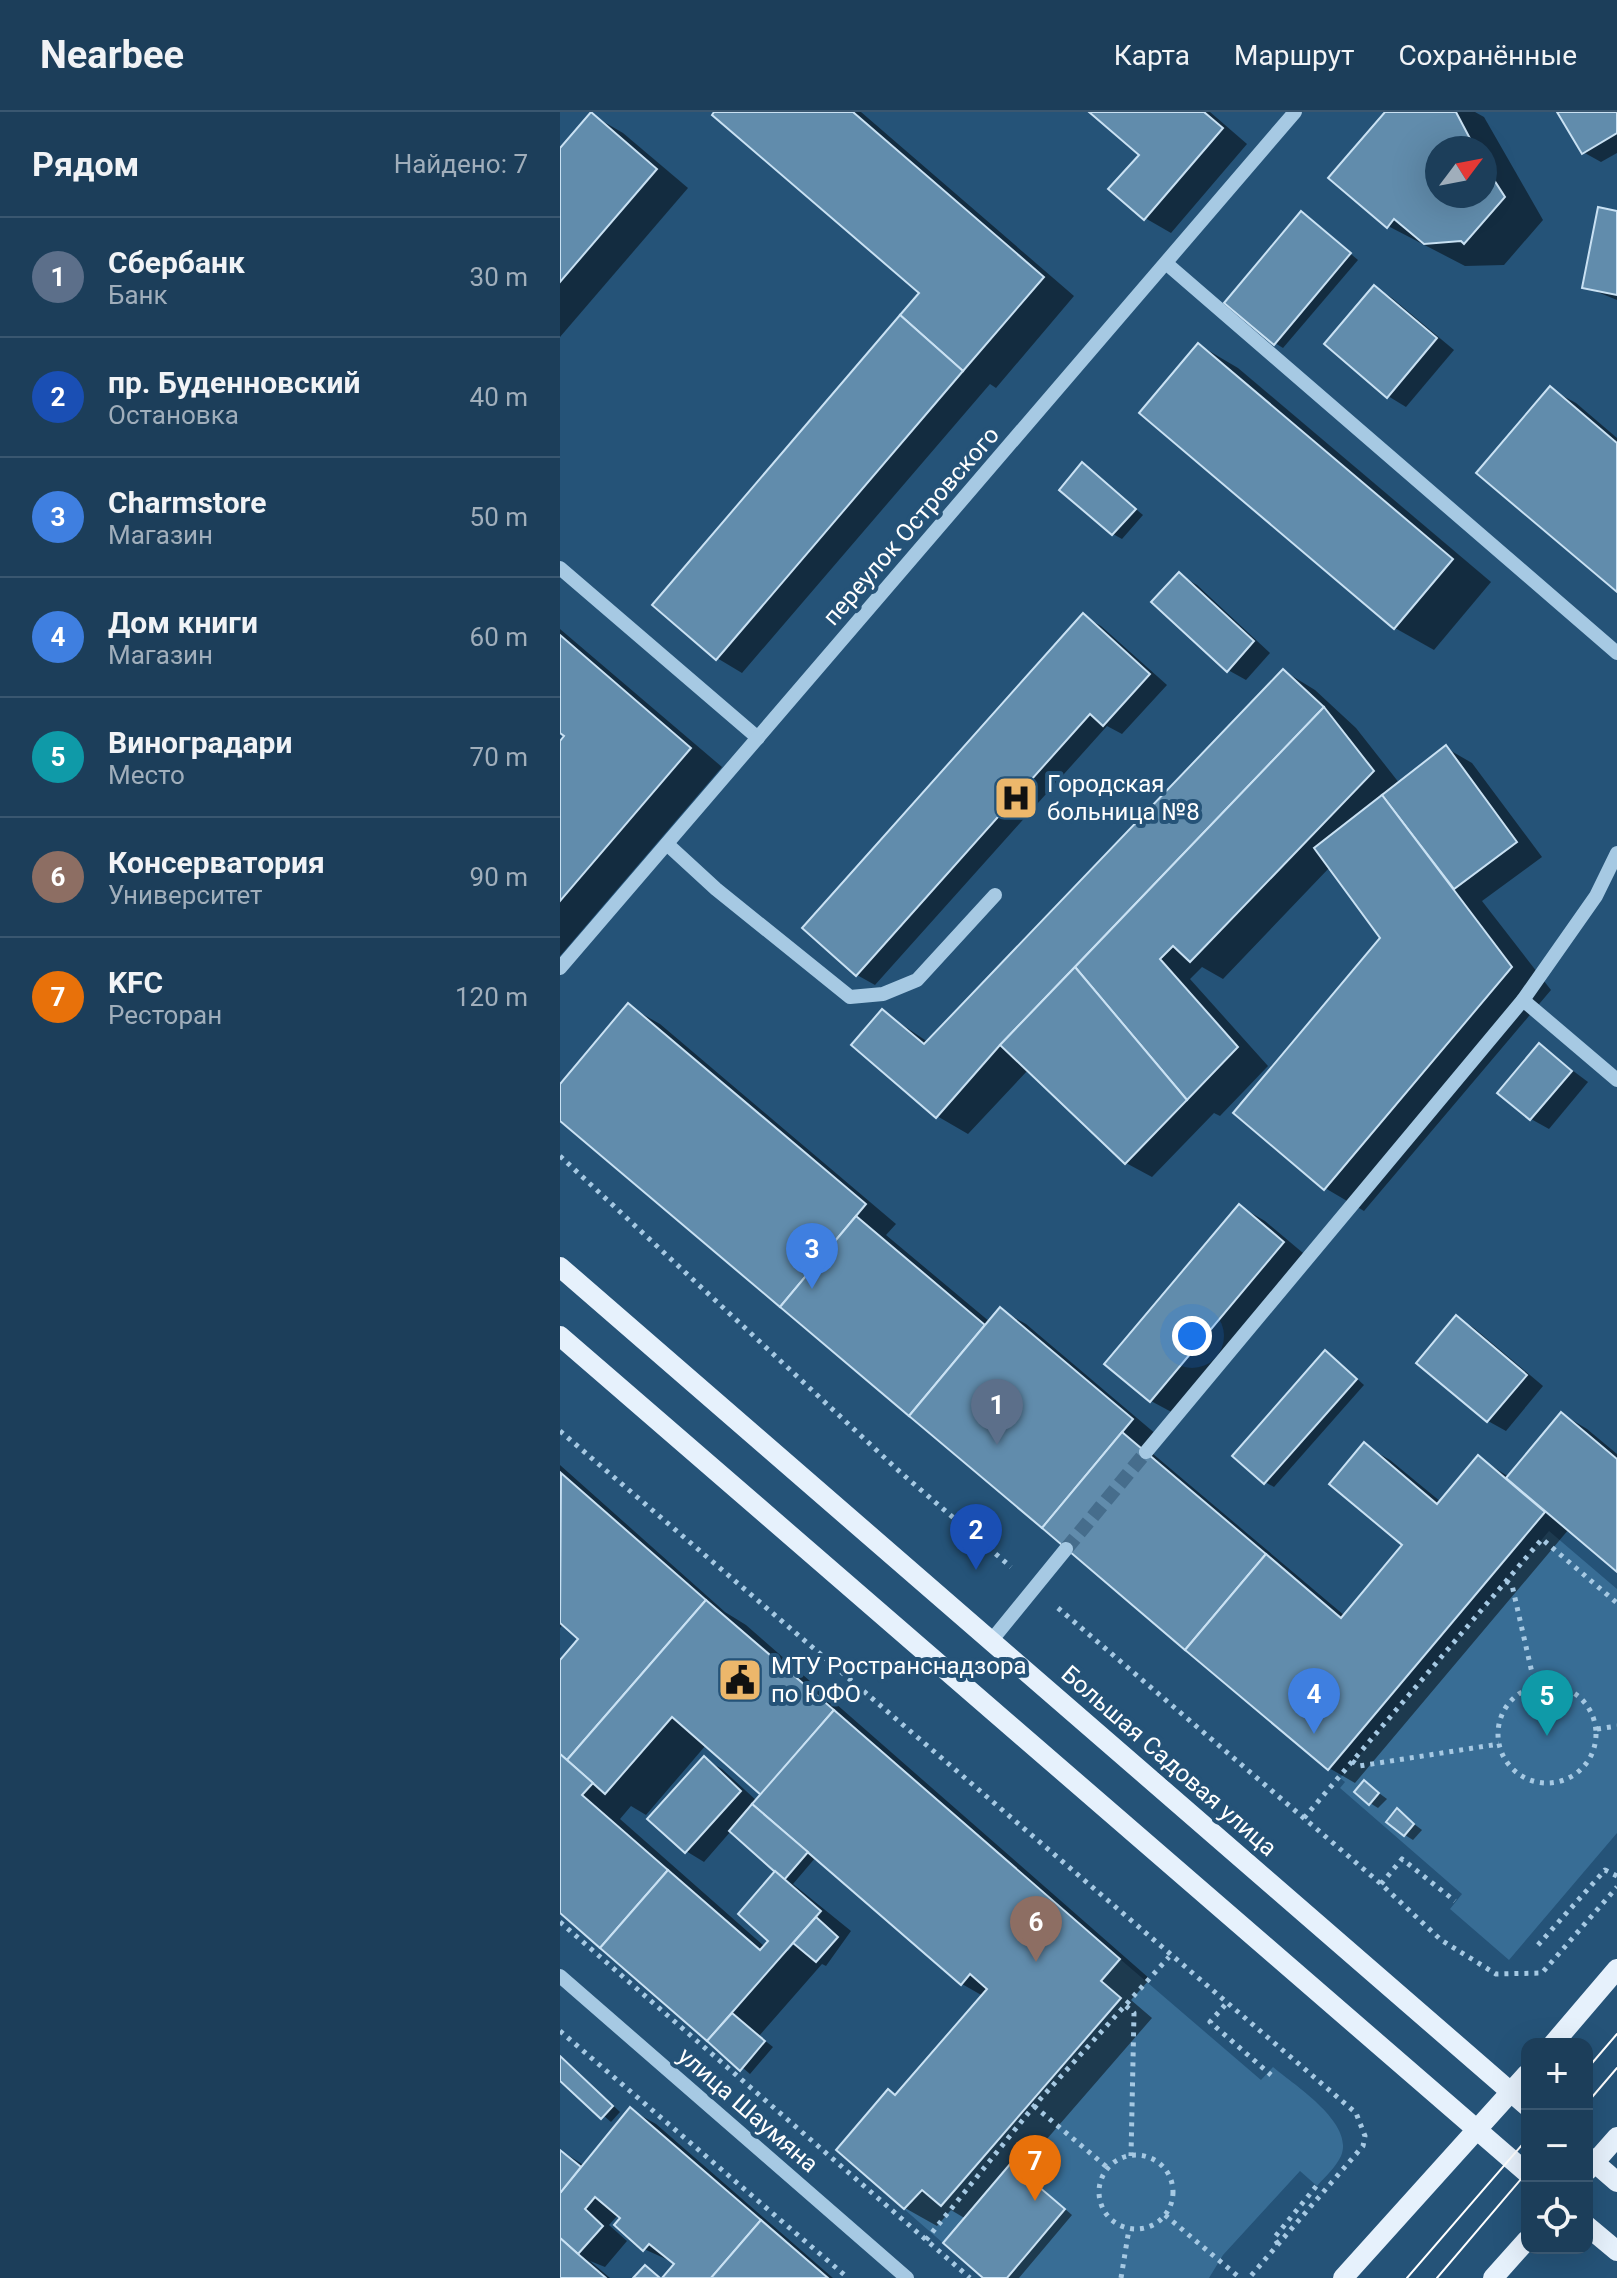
<!DOCTYPE html>
<html lang="ru">
<head>
<meta charset="utf-8">
<style>
	:root { --surface:#1c3e5a; --page:#294963; --text:#f1f3f6; --muted:#a0aebb; --line:#3a5770; --accent:#e797bd }
	body { margin:0; font-family:Roboto,sans-serif; background:var(--page); color:var(--text) }
	.controls { position:absolute; right:24px; bottom:24px; display:grid; overflow:hidden; border-radius:16px; box-shadow:0 8px 32px #0002 }
	.controls button { width:72px; height:72px; display:grid; place-items:center; padding:0; border:0; border-bottom:2px solid var(--line); background:var(--surface); color:var(--text); font:40px sans-serif }
	.compass { position:absolute; left:865px; top:24px; width:72px; height:72px; border-radius:50%; background:var(--surface); box-shadow:0 8px 32px #0002; rotate:58deg }
	.you { position:absolute; left:632px; top:1224px; width:28px; height:28px; margin:-20px; border:6px solid #fff; border-radius:50%; background:#1a73e8; box-shadow:0 0 0 12px #1a73e833 }
	.badge { display:grid; place-items:center; width:52px; height:52px; border-radius:50%; background:var(--accent); color:#fff; font-size:26px; font-weight:700 }
	.pin { position:absolute; translate:-50% -66px; filter:drop-shadow(0 2px 4px #0008) }
	.pin::after { content:''; position:absolute; top:42px; width:28px; height:24px; background:inherit; clip-path:polygon(0 0,100% 0,50% 100%) }
	.list { margin:0; padding:0; list-style:none }
	h2 { display:flex; justify-content:space-between; align-items:center; height:104px; margin:0; padding:0 32px; font-size:34px }
	h2 small { font-size:26px; font-weight:400; color:var(--muted) }
	.list li { display:grid; grid-template-columns:52px 1fr auto; gap:24px; align-items:center; box-sizing:border-box; height:120px; padding:0 32px; border-top:2px solid var(--line) }
	.list b { display:block; font-size:30px; white-space:nowrap }
	.list p { margin:0; font-size:26px; white-space:nowrap; color:var(--muted) }
	.list em { font-size:26px; font-style:normal; color:var(--muted) }
	.icon { flex:none; width:44px; height:44px; fill:none; stroke:currentColor; stroke-width:2; stroke-linecap:round; stroke-linejoin:round }
	.map { position:relative; flex:none; width:1057px; height:2166px; overflow:hidden }
	header { display:flex; align-items:center; gap:48px; box-sizing:border-box; height:112px; padding:0 40px; background:var(--surface); border-bottom:2px solid var(--line) }
	header strong { font-size:38px }
	nav { display:flex; gap:44px; margin-inline-start:auto; font-size:28px }
	main { display:flex }
	aside { flex:1; background:var(--surface) }
	.map>svg:first-child { display:block }
	.green { fill:#386d95 }
	.shadow { fill:#0007; fill-rule:evenodd }
	.building { fill:#618cac; stroke:#c9e1f3; stroke-width:2 }
	.lines { fill:none; stroke-linecap:round; stroke-linejoin:round }
	.minor-tunnel { stroke:#466d8c; stroke-width:14; stroke-dasharray:14 7; stroke-linecap:butt }
	.path { stroke:#a6c9e3; stroke-width:5; stroke-dasharray:4 6; stroke-linecap:butt }
	.minor { stroke:#a6c9e3; stroke-width:14 }
	.major { stroke:#e6f1fc; stroke-width:20 }
	.tram { stroke:#fff; stroke-width:2 }
	.labels { text-anchor:middle; stroke-width:8; stroke-linejoin:round; paint-order:stroke }
	.street-label { font-size:24px; fill:#fff; stroke:#255378 }
	.poi-label { font-size:24px; fill:#fff; stroke:#255378; text-anchor:start }
</style>
</head>
<body>
<header>
<strong>Nearbee</strong>
<nav><a>Карта</a><a>Маршрут</a><a>Сохранённые</a></nav>
</header>
<main>
<aside>
<h2>Рядом<small>Найдено: 7</small></h2>
<ul class="list">
<li><span class="badge" style="background:#5c6f8a">1</span><div><b>Сбербанк</b><p>Банк</p></div><em>30 m</em></li>
<li><span class="badge" style="background:#1a4fb4">2</span><div><b>пр. Буденновский</b><p>Остановка</p></div><em>40 m</em></li>
<li><span class="badge" style="background:#3f7fe0">3</span><div><b>Charmstore</b><p>Магазин</p></div><em>50 m</em></li>
<li><span class="badge" style="background:#3f7fe0">4</span><div><b>Дом книги</b><p>Магазин</p></div><em>60 m</em></li>
<li><span class="badge" style="background:#0f9aa8">5</span><div><b>Виноградари</b><p>Место</p></div><em>70 m</em></li>
<li><span class="badge" style="background:#8d6e63">6</span><div><b>Консерватория</b><p>Университет</p></div><em>90 m</em></li>
<li><span class="badge" style="background:#e8710a">7</span><div><b>KFC</b><p>Ресторан</p></div><em>120 m</em></li>
</ul>
</aside>
<div class="map">
<svg width="1057" height="2166" viewBox="0 0 1057 2166">
	<rect width="100%" height="100%" fill="#255378"/>
	<g class="green">
		<polygon points="989,1419 1057,1477 1057,1721 949,1848 890,1797 902,1782 780,1676 785,1670 780,1666"/>
		<path d="M560 1847 701 1968 713 1955C734 1973 795 2011 781 2044 776 2055 765 2065 757 2074L740 2059 663 2143 649 2166H447L505 2097 451 2051 383 2131 344 2097 362 2078 381 2094 561 1887 541 1869Z"/>
	</g>
	<g class="shadow">
		<polygon points="157,0 301,0 514,184 436,276 430,272 182,561 157,546 362,181"/>
		<polygon points="532,0 650,0 687,32 611,121 585,106 581,43"/>
		<path d="M828 0H915L924 5 983 108 944 153 905 154 828 114ZM877 36H925V84H877Z"/>
		<polygon points="1000,0 1057,0 1057,41 1041,50 1023,40"/>
		<polygon points="32,3 63,21 128,76 0,225 0,39"/>
		<polygon points="742,101 798,148 723,236 715,231"/>
		<polygon points="1057,101 1057,188 1025,175"/>
		<polygon points="815,175 832,186 894,238 846,295 828,284 767,232"/>
		<polygon points="639,233 678,256 931,470 874,538 835,516"/>
		<polygon points="990,277 1016,291 1057,326 1057,477"/>
		<polygon points="523,353 583,403 562,427 553,422"/>
		<polygon points="619,463 637,473 710,541 686,568 668,558"/>
		<polygon points="523,504 541,514 607,573 562,622 547,614 315,873 297,863"/>
		<polygon points="0,517 162,655 0,844 0,632 7,624 0,618"/>
		<polygon points="724,559 755,578 796,616 840,672 886,636 912,651 982,745 922,789 991,878 804,1099 765,1076 675,1000 822,826 770,755 663,867 642,855 630,867 708,954 660,1004 654,1001 592,1065 566,1051 469,957 408,1022 377,1004 323,900 368,930"/>
		<polygon points="68,894 100,912 336,1112 326,1123 430,1210 441,1198 466,1212 597,1323 586,1336 785,1504 845,1433 804,1333 830,1348 881,1390 918,1345 949,1365 1002,1302 1027,1317 1057,1342 1057,1458 1009,1417 795,1671 769,1656 0,1006 0,975"/>
		<polygon points="980,934 1028,970 989,1017 971,1007"/>
		<polygon points="679,1094 705,1109 749,1146 617,1303 591,1289"/>
		<polygon points="896,1205 914,1216 983,1274 946,1319 928,1309"/>
		<polygon points="774,1246 804,1273 714,1375 705,1370"/>
		<path d="M0 1353 165 1500 186 1513 590 1867 571 1888 592 1906 460 2058 512 2103 459 2166H426L406 2107 391 2098 377 2114 345 2096 337 1984 423 1884 402 1872 256 1745 233 1772 291 1819 266 1854 262 1852 199 1924 213 1935 190 1962 0 1799V1551L21 1526 4 1511 0 1516ZM146 1633 204 1682 197 1689 162 1657 144 1647 126 1739 144 1750 171 1719 223 1767 211 1829 205 1835 60 1707 71 1694 86 1703ZM238 1822 241 1824 228 1839 225 1836Z"/>
		<polygon points="804,1670 827,1687 818,1696 810,1691"/>
		<polygon points="837,1699 862,1718 853,1728 845,1723"/>
		<polygon points="0,1943 60,2000 51,2010 0,1966"/>
		<polygon points="71,1998 96,2012 273,2166 105,2166 117,2152 84,2137 59,2102 49,2113 67,2129 45,2155 30,2149 50,2166 0,2166 0,2038 25,2054"/>
	</g>
	<g class="building">
		<polygon points="31,0 97,57 0,170 0,36"/>
		<polygon points="154,0 293,0 484,165 403,259 340,203 359,181 152,3"/>
		<polygon points="529,0 644,0 663,16 584,108 548,77 579,43"/>
		<polygon points="825,0 896,0 915,36 877,36 877,84 925,84 925,54 945,85 904,132 901,129 864,132 834,107 827,116 768,66"/>
		<polygon points="997,0 1057,0 1057,21 1022,42"/>
		<polygon points="1038,95 1057,99 1057,183 1022,176"/>
		<polygon points="741,99 791,141 714,233 664,191"/>
		<polygon points="814,173 877,226 827,286 764,232"/>
		<polygon points="340,203 403,259 156,548 92,493"/>
		<polygon points="638,231 893,447 834,517 579,301"/>
		<polygon points="990,274 1057,331 1057,480 916,361"/>
		<polygon points="522,350 576,397 552,423 499,378"/>
		<polygon points="619,460 694,529 667,560 591,490"/>
		<polygon points="523,501 590,562 543,614 530,602 296,864 242,816"/>
		<polygon points="0,523 131,636 0,789 0,629 4,624 0,621"/>
		<polygon points="723,557 764,595 440,933 376,1006 291,933 322,897 364,932"/>
		<polygon points="764,595 814,659 630,850 613,834 600,847 678,935 627,988 515,855"/>
		<polygon points="886,633 957,730 894,777 822,683"/>
		<polygon points="822,683 952,855 764,1078 673,1001 820,826 754,736"/>
		<polygon points="515,855 627,988 565,1052 440,933"/>
		<polygon points="68,891 306,1092 220,1195 0,1009 0,972"/>
		<polygon points="979,931 1012,959 970,1008 937,981"/>
		<polygon points="679,1092 724,1130 590,1290 544,1252"/>
		<polygon points="296,1104 425,1213 349,1304 220,1195"/>
		<polygon points="440,1195 573,1307 482,1416 349,1304"/>
		<polygon points="896,1203 967,1263 927,1310 856,1251"/>
		<polygon points="765,1238 797,1267 704,1372 672,1344"/>
		<polygon points="1001,1300 1057,1347 1057,1460 946,1366"/>
		<polygon points="562,1320 706,1442 625,1538 482,1416"/>
		<polygon points="804,1330 877,1392 918,1343 985,1400 768,1658 625,1538 706,1442 781,1506 842,1433 769,1372"/>
		<polygon points="1,1361 146,1488 7,1648 0,1642 0,1548 18,1527 0,1511"/>
		<polygon points="146,1488 274,1598 201,1683 112,1605 45,1682 7,1648"/>
		<polygon points="274,1598 560,1847 541,1869 561,1886 381,2094 362,2078 344,2097 276,2038 328,1977 335,1983 427,1877 410,1862 401,1873 192,1692"/>
		<polygon points="0,1642 33,1671 22,1683 108,1758 40,1836 0,1801"/>
		<polygon points="144,1644 181,1679 125,1741 87,1707"/>
		<polygon points="804,1668 819,1681 809,1693 794,1680"/>
		<polygon points="192,1692 248,1740 224,1768 169,1719"/>
		<polygon points="837,1696 854,1712 844,1724 826,1710"/>
		<polygon points="108,1758 200,1838 208,1829 178,1802 215,1759 261,1799 147,1929 40,1836"/>
		<polygon points="256,1805 278,1825 256,1850 233,1831"/>
		<polygon points="172,1901 205,1929 180,1959 147,1929"/>
		<polygon points="0,1944 53,1994 41,2007 0,1969"/>
		<polygon points="70,1995 201,2108 151,2166 102,2166 114,2152 89,2132 83,2139 54,2113 60,2106 35,2085 25,2097 43,2114 18,2142 0,2126 0,2081"/>
		<polygon points="0,2038 21,2055 0,2081"/>
		<polygon points="451,2051 505,2097 447,2166 423,2166 383,2131"/>
		<polygon points="201,2108 268,2166 151,2166"/>
		<polygon points="0,2126 18,2142 46,2166 0,2166"/>
		<polygon points="85,2153 100,2166 73,2166"/>
	</g>
	<g class="lines">
		<polyline class="minor-tunnel" points="506,1437 586,1340"/>
		<g class="path">
			<polyline points="0,1044 340,1360 451,1455"/>
			<polyline points="0,1319 796,2001 805,2024 803,2034 689,2166"/>
			<polyline points="946,1469 952,1473 975,1574"/>
			<polyline points="498,1496 821,1772 881,1828 936,1862 982,1861 1057,1775"/>
			<circle cx="987" cy="1622" r="49"/>
			<polyline points="1037,1617 1057,1614"/>
			<polyline points="792,1649 799,1654 939,1632"/>
			<polyline points="744,1706 982,1427 1057,1491"/>
			<polyline points="821,1772 842,1747 895,1789"/>
			<polyline points="0,1810 410,2166"/>
			<polyline points="978,1833 1045,1758 1057,1764"/>
			<polyline points="665,1893 650,1910 711,1963"/>
			<polyline points="566,1894 574,1901 571,2044"/>
			<polyline points="0,1919 288,2166"/>
			<polyline points="474,1994 548,2056"/>
			<circle cx="576" cy="2080" r="37"/>
			<polyline points="605,2103 680,2166"/>
			<polyline points="366,2128 474,1994 609,1845"/>
			<polyline points="718,2132 714,2126 758,2072"/>
			<polyline points="561,2166 569,2117"/>
		</g>
		<g class="minor">
			<polyline points="607,152 1057,541"/>
			<polyline points="0,456 198,626"/>
			<polyline points="107,732 156,777 290,885 323,882 357,868 435,783"/>
			<polyline points="0,856 735,0"/>
			<polyline points="963,888 1057,968"/>
			<polyline points="586,1340 963,888 1036,784 1057,741"/>
			<polyline points="431,1529 506,1437"/>
			<polyline points="0,1864 347,2166"/>
		</g>
		<g class="major">
			<polyline points="0,1155 967,1994"/>
			<polyline points="0,1224 967,2061"/>
			<polyline points="993,1932 1057,1857"/>
			<polyline points="1027,2044 1057,2070"/>
			<polyline points="1027,2059 1057,2025"/>
			<polyline points="1027,2114 1057,2139"/>
			<polyline points="783,2166 967,1962"/>
			<polyline points="933,2166 967,2128"/>
		</g>
		<g class="tram">
			<polyline points="1027,1957 1057,1922"/>
			<polyline points="1027,1991 1057,1956"/>
			<polyline points="847,2166 967,2027"/>
			<polyline points="877,2166 967,2060"/>
		</g>
	</g>
	<defs>
		<g id="hospital-square" transform="scale(2.3)"><rect x="-9" y="-9" width="18" height="18" rx="4" fill="#ecb76b" stroke="#255378"/><path d="M-5-5h3v3.5h4V-5h3V5h-3V1.5h-4V5h-3Z" fill="#111"/></g>
		<g id="civic-square" transform="scale(2.3)"><rect x="-9" y="-9" width="18" height="18" rx="4" fill="#ecb76b" stroke="#255378"/><path d="M-.6-6.5H3V-4.5H.6V-3L4-1V1h2V6H-6V1h2V-1L-.6-3ZM-1.2 2.5V6h2.4V2.5Z" fill="#111"/></g>
	</defs>
	<g fill-rule="evenodd">
		<use href="#hospital-square" x="456" y="686"/>
		<use href="#civic-square" x="180" y="1568"/>
	</g>
	<g class="labels">
		<g class="street-label">
			<text transform="translate(351 414) rotate(-49)" y="8">переулок Островского</text>
			<text transform="translate(609 1649) rotate(41)" y="8">Большая Садовая улица</text>
			<text transform="translate(188 1998) rotate(41)" y="8">улица Шаумяна</text>
		</g>
		<g class="poi-label">
			<text x="487" y="680">Городская<tspan x="487" dy="28">больница №8</tspan></text>
			<text x="211" y="1562">МТУ Ространснадзора<tspan x="211" dy="28">по ЮФО</tspan></text>
		</g>
	</g>
</svg>
<div class="controls">
<button>+</button>
<button>−</button>
<button><svg class="icon" aria-label="locate" viewBox="0 0 24 24"><circle cx="12" cy="12" r="6"/><path d="M12 2v4M12 18v4M2 12h4M18 12h4"/></svg></button>
</div>
<svg class="compass" viewBox="-18 -18 36 36"><path d="M0-13l5 13h-10z" fill="#e53935"/><path d="M0 13l5-13h-10z" fill="#a0aebb"/></svg>
<div class="you"></div>
<div class="pin badge" style="left:437px;top:1333px;background:#5c6f8a">1</div>
<div class="pin badge" style="left:416px;top:1458px;background:#1a4fb4">2</div>
<div class="pin badge" style="left:252px;top:1177px;background:#3f7fe0">3</div>
<div class="pin badge" style="left:754px;top:1622px;background:#3f7fe0">4</div>
<div class="pin badge" style="left:987px;top:1624px;background:#0f9aa8">5</div>
<div class="pin badge" style="left:476px;top:1850px;background:#8d6e63">6</div>
<div class="pin badge" style="left:475px;top:2089px;background:#e8710a">7</div>
</div>
</main>
</body>
</html>
